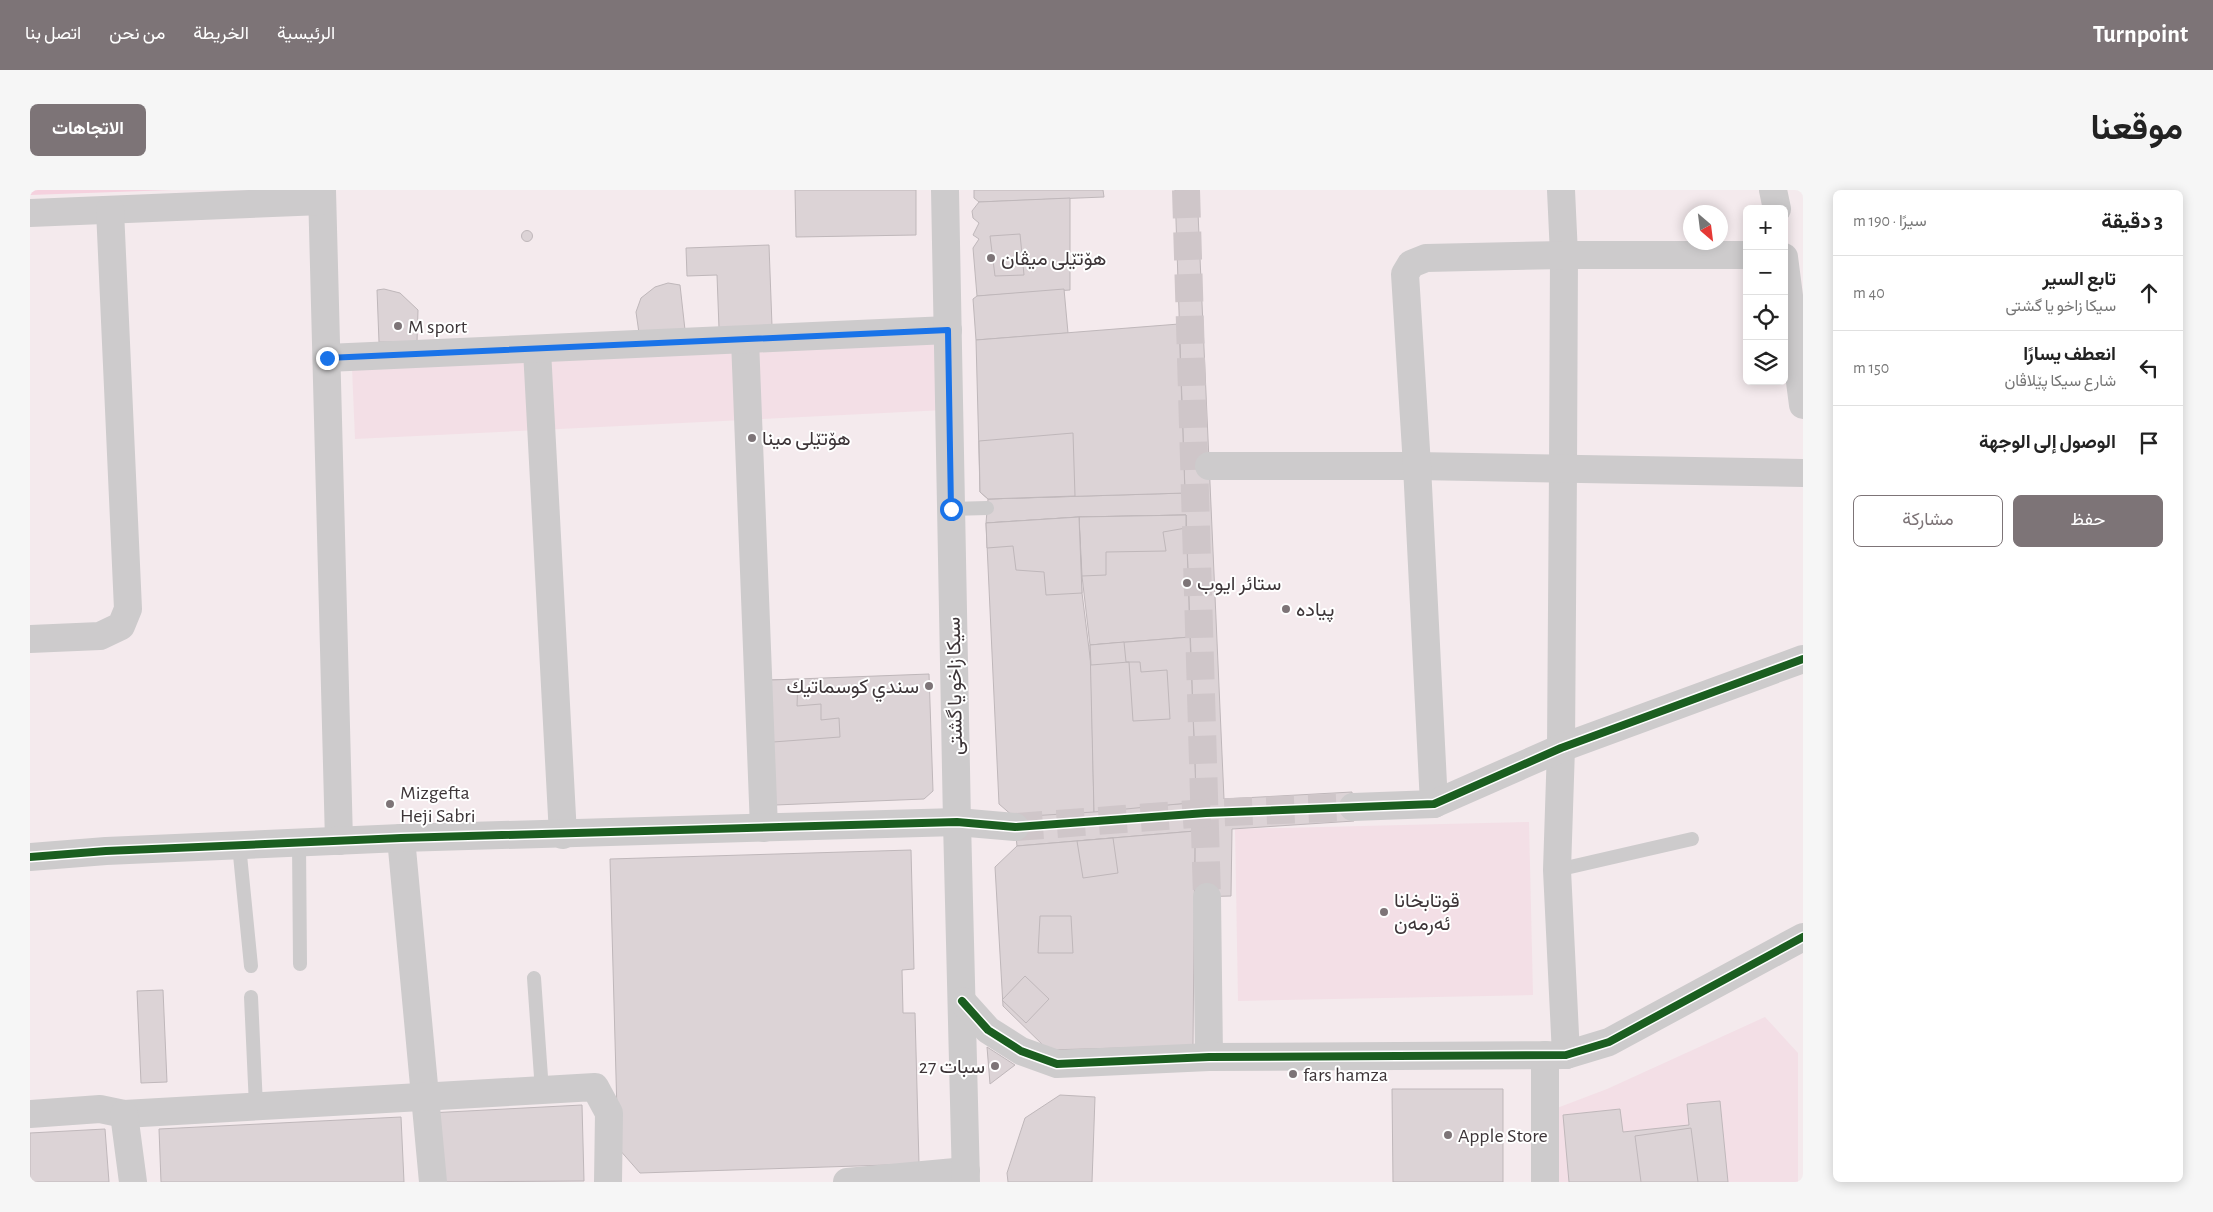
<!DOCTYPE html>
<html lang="ar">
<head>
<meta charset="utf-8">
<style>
	:root { --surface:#fff; --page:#f6f6f6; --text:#222; --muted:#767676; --line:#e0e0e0; --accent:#7d7477 }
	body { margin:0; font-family:"Alegreya Sans",Vazirmatn,sans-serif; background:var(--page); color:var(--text); direction:rtl }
	.controls { position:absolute; right:15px; top:15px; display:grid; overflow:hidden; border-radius:8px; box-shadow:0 2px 12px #0003 }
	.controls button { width:45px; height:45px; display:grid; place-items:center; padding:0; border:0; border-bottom:1px solid var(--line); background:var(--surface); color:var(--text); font:25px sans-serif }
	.compass { position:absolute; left:1653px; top:15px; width:45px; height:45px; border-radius:50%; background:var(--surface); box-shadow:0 2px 12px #0003; rotate:152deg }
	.stop { position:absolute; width:15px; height:15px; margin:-11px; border:4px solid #1a73e8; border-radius:50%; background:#fff }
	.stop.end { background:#1a73e8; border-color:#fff; box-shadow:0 1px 5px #0008 }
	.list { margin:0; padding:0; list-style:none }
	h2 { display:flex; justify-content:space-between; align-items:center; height:65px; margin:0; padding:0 20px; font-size:21px }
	h2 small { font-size:16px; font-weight:400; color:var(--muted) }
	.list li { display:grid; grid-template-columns:32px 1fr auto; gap:15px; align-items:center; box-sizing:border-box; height:75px; padding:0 20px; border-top:1px solid var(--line) }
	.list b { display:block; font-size:19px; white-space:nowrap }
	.list p { margin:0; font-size:16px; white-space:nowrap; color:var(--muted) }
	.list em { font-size:16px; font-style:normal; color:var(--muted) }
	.actions { display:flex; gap:10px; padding:15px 20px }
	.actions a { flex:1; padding:11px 0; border:1px solid var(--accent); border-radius:8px; text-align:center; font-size:18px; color:var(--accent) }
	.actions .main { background:var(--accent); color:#fff }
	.icon { flex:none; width:28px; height:28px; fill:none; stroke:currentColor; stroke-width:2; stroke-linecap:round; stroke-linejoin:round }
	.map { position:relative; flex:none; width:1773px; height:992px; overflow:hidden; direction:ltr; border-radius:8px }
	header { display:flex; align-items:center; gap:30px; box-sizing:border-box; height:70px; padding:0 25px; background:var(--accent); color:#fff }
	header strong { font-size:24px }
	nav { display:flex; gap:28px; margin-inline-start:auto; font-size:18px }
	.intro { display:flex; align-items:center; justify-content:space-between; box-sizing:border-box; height:120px; padding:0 30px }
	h1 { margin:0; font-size:35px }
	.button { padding:12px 22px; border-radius:8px; background:var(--accent); color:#fff; font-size:18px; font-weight:700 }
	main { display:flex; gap:30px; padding:0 30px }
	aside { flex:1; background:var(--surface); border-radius:8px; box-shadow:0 2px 12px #0003 }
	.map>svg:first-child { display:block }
	.built { fill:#f3dfe6 }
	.green { fill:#f5d1de }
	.building { fill:#dcd3d6; stroke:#bfb7ba }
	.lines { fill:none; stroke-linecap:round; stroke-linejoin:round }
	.street-tunnel { stroke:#cfc6c9; stroke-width:28; stroke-dasharray:28 14; stroke-linecap:butt }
	.lane { stroke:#cdcbcc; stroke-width:14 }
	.street { stroke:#cdcbcc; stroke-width:28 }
	.secondary { stroke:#cdcbcc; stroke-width:28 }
	.cycleway-casing { stroke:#fff; stroke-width:11 }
	.cycleway { stroke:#1b5e20; stroke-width:8 }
	.route { stroke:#1a73e8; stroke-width:6 }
	.poi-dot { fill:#7d7477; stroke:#fff; stroke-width:2 }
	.labels { text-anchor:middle; stroke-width:4; stroke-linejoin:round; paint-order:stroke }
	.poi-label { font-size:20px; fill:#3d3538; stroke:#fff; text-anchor:start }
	.street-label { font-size:20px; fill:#3d3538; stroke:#fff }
</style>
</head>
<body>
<header>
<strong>Turnpoint</strong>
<nav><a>الرئيسية</a><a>الخريطة</a><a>من نحن</a><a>اتصل بنا</a></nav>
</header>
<div class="intro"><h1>موقعنا</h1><a class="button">الاتجاهات</a></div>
<main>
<aside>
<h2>3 دقيقة<small>سيرًا · 190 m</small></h2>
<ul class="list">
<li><svg class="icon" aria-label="ahead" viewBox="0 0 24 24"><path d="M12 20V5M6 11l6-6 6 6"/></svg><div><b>تابع السير</b><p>سیکا زاخو یا گشتى</p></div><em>40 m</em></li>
<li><svg class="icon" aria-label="left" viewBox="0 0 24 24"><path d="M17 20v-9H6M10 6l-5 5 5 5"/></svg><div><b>انعطف يسارًا</b><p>شارع سيكا پێلاڤان</p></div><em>150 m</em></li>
<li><svg class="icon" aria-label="arrive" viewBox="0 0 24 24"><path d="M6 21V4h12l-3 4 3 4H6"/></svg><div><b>الوصول إلى الوجهة</b></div></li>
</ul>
<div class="actions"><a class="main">حفظ</a><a>مشاركة</a></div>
</aside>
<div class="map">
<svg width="1773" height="992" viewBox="0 0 1773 992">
	<rect width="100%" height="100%" fill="#f4eaed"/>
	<g class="built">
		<polygon points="912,148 915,220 325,249 322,178"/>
		<polygon points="1499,632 1503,805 1208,811 1205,639"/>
		<polygon points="1735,827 1768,863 1768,992 1529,992 1527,918 1577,899"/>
	</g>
	<polygon class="green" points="0,0 142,0 0,5"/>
	<g class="building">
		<polygon points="765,0 886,0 886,45 766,47"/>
		<polygon points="944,0 1073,0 1074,7 949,12 944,8"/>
		<polygon points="1145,0 1167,0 1194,609 1322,602 1324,631 1202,639 1201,706 1165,707 1165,641 987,656 984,627 1159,613 1166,603 1156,325 1049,327 956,333 958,309 1155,303"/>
		<polygon points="1040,8 1040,100 947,106 943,58 949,49 943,45 949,33 943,28 942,21 949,12"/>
		<circle cx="497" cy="46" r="5.5"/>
		<polygon points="990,44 994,85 965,86 960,46"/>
		<polygon points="739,55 742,136 689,138 687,85 657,86 656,58"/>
		<polygon points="638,93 650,95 655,140 609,143 606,122 611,108 625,97"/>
		<polygon points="354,99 370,103 388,120 387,152 349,152 347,100"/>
		<polygon points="1034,99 1038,143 946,150 943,109 947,106"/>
		<polygon points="1149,134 1155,303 958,309 950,302 946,150"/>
		<polygon points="1043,243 1045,306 958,309 950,302 949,251"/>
		<polygon points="1156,325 1160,447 1060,455 1052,386 1049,327"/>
		<polygon points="1156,325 1156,338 1133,342 1136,361 1076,362 1076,385 1052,386 1049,327"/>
		<polygon points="1049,327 1052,403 1061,475 1064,622 984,627 969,614 956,333"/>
		<polygon points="1049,327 1052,403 1016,405 1014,382 986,380 983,356 957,358 956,333"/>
		<polygon points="1160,447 1166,603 1159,613 1064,622 1060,455"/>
		<polygon points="1094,452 1096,472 1110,472 1111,482 1137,480 1140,529 1103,531 1099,472 1061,475 1060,455"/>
		<polygon points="899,484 903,601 894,609 745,615 741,490"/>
		<polygon points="768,489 767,516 791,514 791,530 809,528 810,547 743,552 741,490"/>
		<polygon points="1165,641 1163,856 1018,860 973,816 965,677 987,656"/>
		<polygon points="1083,648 1088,683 1053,688 1047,651"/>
		<polygon points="881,660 884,779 872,780 873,823 885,823 889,974 610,983 588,958 580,669"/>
		<polygon points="1010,726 1041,726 1043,763 1008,763"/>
		<polygon points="995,786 1019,809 996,833 972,810"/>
		<polygon points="133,800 137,892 111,893 107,801"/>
		<polygon points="957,857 985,875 960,894"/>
		<polygon points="1362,899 1473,899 1473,992 1363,992"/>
		<polygon points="1030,905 1065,907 1062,992 978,992 977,983 995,928"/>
		<polygon points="1690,911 1698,992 1539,992 1533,925 1590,919 1593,942 1659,935 1657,914"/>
		<polygon points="552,915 554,991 403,992 399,923"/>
		<polygon points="371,927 374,992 131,992 129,939"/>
		<polygon points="1661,938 1668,992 1611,992 1605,946"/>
		<polygon points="75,939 79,992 0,992 0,943"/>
	</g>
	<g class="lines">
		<g class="street-tunnel">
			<polyline points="1156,0 1177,707"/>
			<polyline points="985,637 1176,623 1323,617"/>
		</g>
		<g class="lane">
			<polyline points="921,319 957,318"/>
			<polyline points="269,653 270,774"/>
			<polyline points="209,655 221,776"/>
			<polyline points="1527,680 1662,649"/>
			<polyline points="504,788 512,901"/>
			<polyline points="221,807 226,916"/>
		</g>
		<g class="street">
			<polyline points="292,0 309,651"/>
			<polyline points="1531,0 1534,65 1533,279 1531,558 1527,680 1536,865"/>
			<polyline points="1743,0 1747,19"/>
			<polyline points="0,23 292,11"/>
			<polyline points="1754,67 1773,215"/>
			<polyline points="715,150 734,638"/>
			<polyline points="507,160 533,645"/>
			<polyline points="297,168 918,140"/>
			<polyline points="1179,276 1387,276 1773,283"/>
			<polyline points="0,449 70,446 91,436 98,419 80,20"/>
			<polyline points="1404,614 1387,276 1375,84 1381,74 1396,68 1534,65 1717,65"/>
			<polyline points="1323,617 1404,614 1531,558 1773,469"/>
			<polyline points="371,648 403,992"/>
			<polyline points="0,667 76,661 371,648 927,632 985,637"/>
			<polyline points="1177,707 1179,867"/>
			<polyline points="1515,865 1515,992"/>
			<polyline points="0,924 70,919 94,924 565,897 579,923 578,992"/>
			<polyline points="94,924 103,992"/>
			<polyline points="817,992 936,981"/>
		</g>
		<g class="secondary">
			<polyline points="915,0 927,632 936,992"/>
			<polyline points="932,811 958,840 991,861 1027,874 1179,867 1536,865 1579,852 1773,747"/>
		</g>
		<g class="cycleway-casing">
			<g id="cycleway">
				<polyline points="0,667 76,661 371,648 927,632 985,637 1176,623 1404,614 1531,558 1773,469"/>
				<polyline points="932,811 958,840 991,861 1027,874 1179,867 1536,865 1579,852 1773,747"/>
			</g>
		</g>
		<use href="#cycleway" class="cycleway"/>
	</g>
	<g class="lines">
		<polyline class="route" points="297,168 918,140 921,319"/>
	</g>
	<g class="poi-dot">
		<circle cx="961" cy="68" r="5"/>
		<circle cx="368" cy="136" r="5"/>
		<circle cx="722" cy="248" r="5"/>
		<circle cx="1157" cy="393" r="5"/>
		<circle cx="1256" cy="419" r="5"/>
		<circle cx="899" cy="496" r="5"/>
		<circle cx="360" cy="614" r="5"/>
		<circle cx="1354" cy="722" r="5"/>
		<circle cx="965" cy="876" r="5"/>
		<circle cx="1263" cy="884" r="5"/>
		<circle cx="1418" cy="945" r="5"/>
	</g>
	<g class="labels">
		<g class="poi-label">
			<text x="971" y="75">هۆتێلی میڤان</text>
			<text x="378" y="143">M sport</text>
			<text x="732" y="255">هۆتێلی مینا</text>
			<text x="1167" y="400">ستائر ايوب</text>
			<text x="1266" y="426">پیادە</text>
			<text x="889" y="503" text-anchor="end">سندي کوسماتیك</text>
			<text x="370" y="609">Mizgefta<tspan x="370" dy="23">Heji Sabri</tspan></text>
			<text x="1364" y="717">قوتابخانا<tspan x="1364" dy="23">ئه‌رمه‌ن</tspan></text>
			<text x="955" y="883" text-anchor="end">27 سبات</text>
			<text x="1273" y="891">fars hamza</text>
			<text x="1428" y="952">Apple Store</text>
		</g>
		<g class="street-label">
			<text transform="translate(924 496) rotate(-91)" y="7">سیکا زاخو یا گشتى</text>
		</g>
	</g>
</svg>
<div class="controls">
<button>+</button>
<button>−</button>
<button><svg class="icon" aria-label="locate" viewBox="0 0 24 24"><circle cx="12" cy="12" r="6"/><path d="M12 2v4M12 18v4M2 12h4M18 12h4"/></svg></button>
<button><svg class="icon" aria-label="layers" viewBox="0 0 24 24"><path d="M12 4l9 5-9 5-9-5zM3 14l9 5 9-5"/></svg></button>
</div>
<svg class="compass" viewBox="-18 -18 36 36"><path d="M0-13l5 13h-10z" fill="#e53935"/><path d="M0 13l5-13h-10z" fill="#767676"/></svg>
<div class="stop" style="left:921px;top:319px"></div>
<div class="stop end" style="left:297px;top:168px"></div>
</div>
</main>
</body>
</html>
